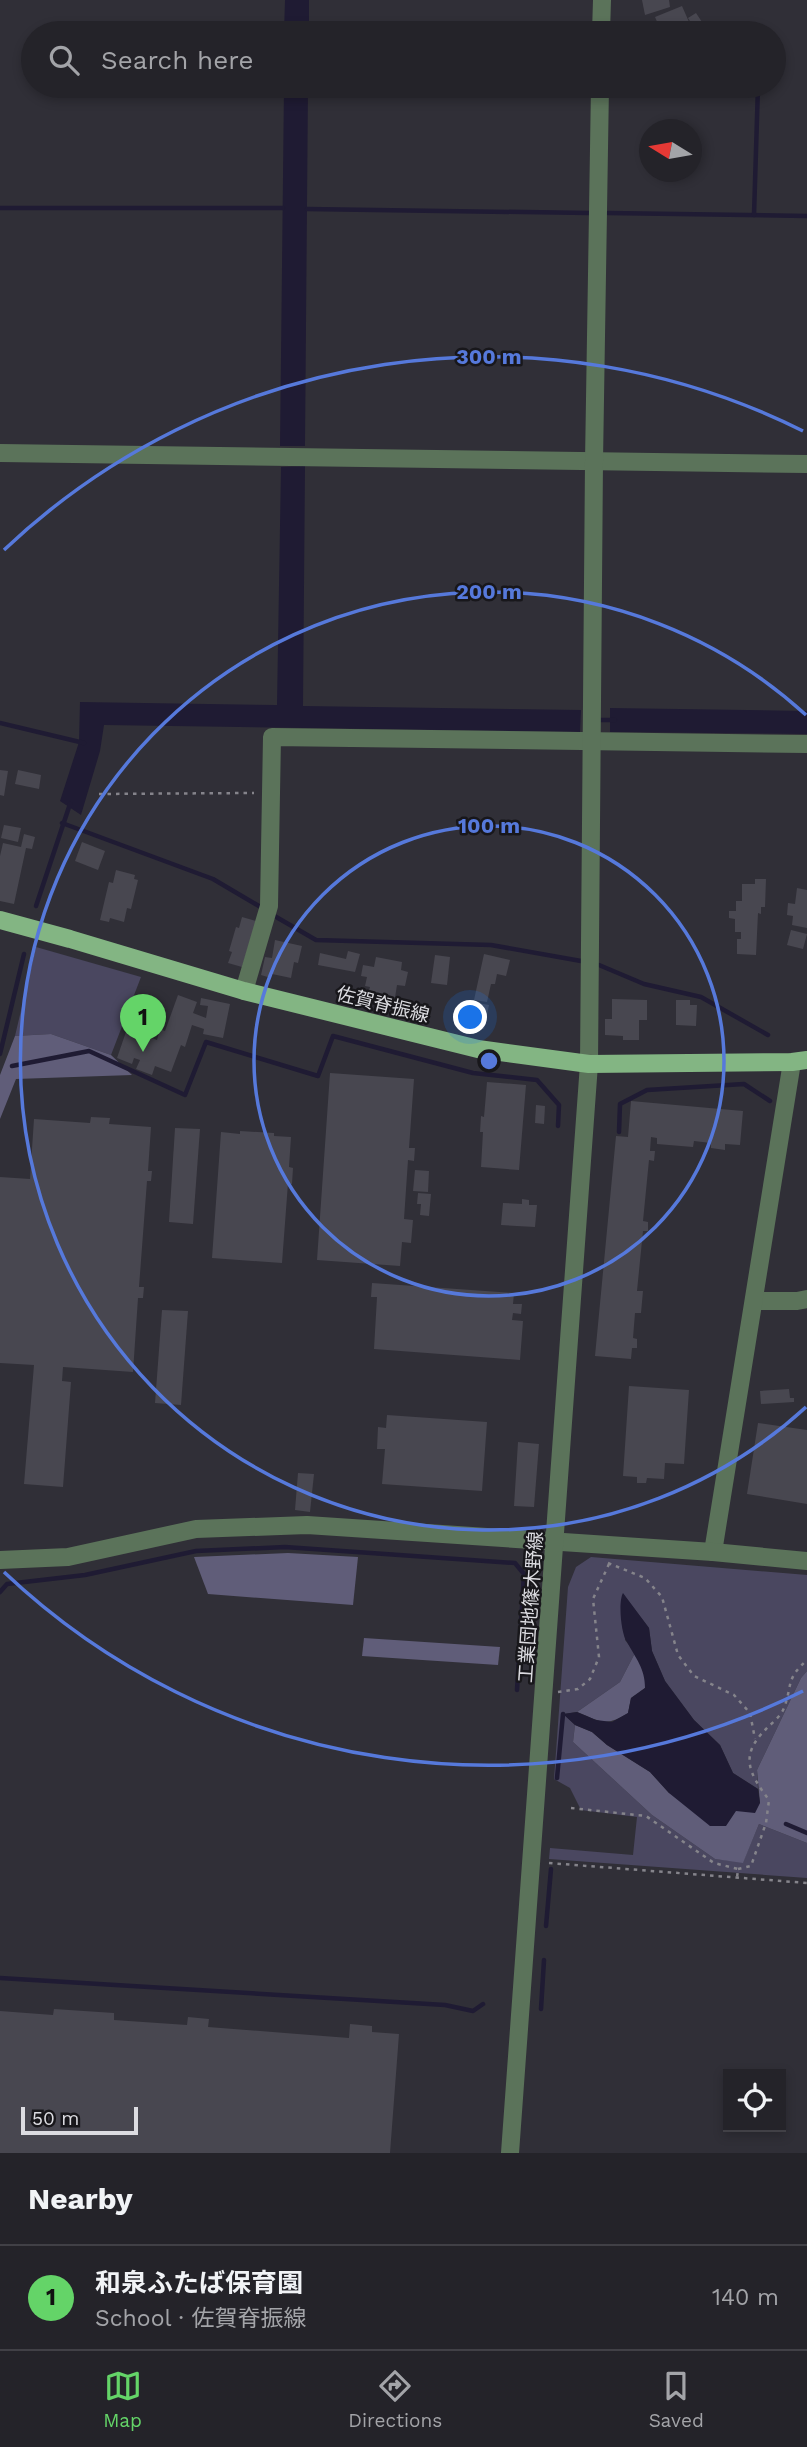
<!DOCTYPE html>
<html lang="en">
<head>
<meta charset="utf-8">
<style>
	:root { --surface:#242329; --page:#2c2b31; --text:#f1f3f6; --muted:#a3a4a8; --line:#414046; --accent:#64d468 }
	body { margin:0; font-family:"Work Sans","Noto Sans JP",sans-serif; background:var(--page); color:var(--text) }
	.controls { position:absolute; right:21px; bottom:21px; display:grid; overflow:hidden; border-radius:0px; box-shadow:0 4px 10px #0003 }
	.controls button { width:63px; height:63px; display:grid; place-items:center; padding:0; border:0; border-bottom:2px solid var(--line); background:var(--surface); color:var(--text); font:35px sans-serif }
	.compass { position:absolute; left:639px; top:119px; width:63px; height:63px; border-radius:50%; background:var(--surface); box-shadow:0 4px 10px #0003; rotate:281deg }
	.scale { position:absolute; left:21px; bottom:18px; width:117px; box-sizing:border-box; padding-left:7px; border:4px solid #dcdce1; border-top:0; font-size:19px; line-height:24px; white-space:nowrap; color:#dcdce1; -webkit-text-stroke:5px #18171b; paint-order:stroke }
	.you { position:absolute; left:471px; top:1018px; width:24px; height:24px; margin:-18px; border:5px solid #fff; border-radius:50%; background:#1a73e8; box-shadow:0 0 0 10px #1a73e833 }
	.badge { display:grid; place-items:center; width:46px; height:46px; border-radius:50%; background:var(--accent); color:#111; font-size:23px; font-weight:700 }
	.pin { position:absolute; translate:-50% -58px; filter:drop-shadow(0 2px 4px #0008) }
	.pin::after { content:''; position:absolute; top:37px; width:24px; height:21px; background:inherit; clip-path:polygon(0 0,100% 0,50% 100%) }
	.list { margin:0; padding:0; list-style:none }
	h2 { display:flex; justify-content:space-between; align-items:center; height:91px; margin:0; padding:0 28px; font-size:30px }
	h2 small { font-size:23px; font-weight:400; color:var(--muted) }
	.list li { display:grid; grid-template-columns:46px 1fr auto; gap:21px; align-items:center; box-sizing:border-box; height:105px; padding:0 28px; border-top:2px solid var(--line) }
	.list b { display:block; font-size:26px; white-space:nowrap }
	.list p { margin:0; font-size:23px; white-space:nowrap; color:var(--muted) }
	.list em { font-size:23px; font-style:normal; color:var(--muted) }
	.icon { flex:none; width:38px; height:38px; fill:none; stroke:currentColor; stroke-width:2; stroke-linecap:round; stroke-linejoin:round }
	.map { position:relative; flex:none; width:807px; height:2153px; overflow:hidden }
	.search { position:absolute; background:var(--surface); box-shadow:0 4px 10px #0003; left:21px; right:21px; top:21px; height:77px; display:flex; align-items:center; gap:18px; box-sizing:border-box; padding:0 24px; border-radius:38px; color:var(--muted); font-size:26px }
	.sheet { height:196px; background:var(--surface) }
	nav { display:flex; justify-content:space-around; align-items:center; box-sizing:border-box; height:98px; border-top:2px solid var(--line); background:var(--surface); font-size:19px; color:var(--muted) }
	nav a { display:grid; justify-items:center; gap:4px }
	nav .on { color:var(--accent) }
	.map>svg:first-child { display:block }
	.green { fill:#4a4760 }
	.forest { fill:#605d79 }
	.water { fill:#1f1b33 }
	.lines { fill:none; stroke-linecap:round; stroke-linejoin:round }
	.stream { stroke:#1f1b33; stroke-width:4.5 }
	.building { fill:#484750 }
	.path { stroke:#85848b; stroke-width:2.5; stroke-dasharray:3.5 5; stroke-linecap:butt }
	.minor { stroke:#5b735a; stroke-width:18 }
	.major { stroke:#83b583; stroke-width:18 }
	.ring { fill:none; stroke:#5679db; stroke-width:3.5 }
	.labels { text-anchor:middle; stroke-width:5; stroke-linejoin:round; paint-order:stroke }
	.street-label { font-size:19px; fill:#dcdce1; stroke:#18171b }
	.centre { fill:#5679db; stroke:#18171b; stroke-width:3.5 }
	.ring-label { font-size:21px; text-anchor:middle; font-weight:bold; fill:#5679db; stroke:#18171b; stroke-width:5; stroke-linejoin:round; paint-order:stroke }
</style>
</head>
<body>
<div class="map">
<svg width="807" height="2153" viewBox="0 0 807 2153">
	<rect width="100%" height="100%" fill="#302f37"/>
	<g class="green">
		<polygon points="36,947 141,977 111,1055 51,1034 15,1036"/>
		<polygon points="591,1557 807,1575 807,1671 801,1678 757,1770 758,1789 733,1773 720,1745 694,1720 665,1681 652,1651 649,1628 623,1594 625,1640 635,1653 620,1682 577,1712 564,1714 575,1725 573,1742 652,1815 715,1859 743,1862 759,1824 807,1843 807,1878 549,1859 550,1848 633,1855 637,1817 581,1810 570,1788 554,1779 568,1587 576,1567"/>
	</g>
	<g class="forest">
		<polygon points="51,1034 111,1055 132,1075 16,1079 0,1119 0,1075 15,1036"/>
		<polygon points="288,1553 358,1557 353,1605 208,1594 194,1557"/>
		<polygon points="364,1638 500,1647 498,1665 362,1656"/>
		<path d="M635 1653 645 1674V1688L631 1698 628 1713C605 1727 602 1722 577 1712L620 1682Z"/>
		<polygon points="807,1671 807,1843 759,1824 743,1863 715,1859 652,1815 573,1742 575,1725 592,1732 607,1745 650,1772 669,1793 736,1811 760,1803 757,1770 801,1678"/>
	</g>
	<g class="water">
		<polygon points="285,0 309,0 309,33 284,33"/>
		<polygon points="284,86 308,86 305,446 280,446"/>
		<polygon points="305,466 303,706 581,710 580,732 104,725 100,751 81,815 60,801 79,742 80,702 277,705 281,467"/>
		<polygon points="610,708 807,711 807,734 610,732"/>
		<path d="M623 1593 649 1628 652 1651 665 1681 694 1720 720 1745 733 1773 758 1789 760 1803 755 1813 736 1811 726 1826H710L669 1793 650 1772 607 1745 592 1732 575 1725 563 1714 577 1712 596 1720 612 1722 628 1713 631 1698 645 1688C645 1668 636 1659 627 1642 621 1634 618 1602 623 1593Z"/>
	</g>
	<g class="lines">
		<g class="stream">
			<polyline points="0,208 283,208"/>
			<polyline points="307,209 589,213"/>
			<polyline points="608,213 807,216"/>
			<polyline points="754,215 758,86"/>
			<polyline points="596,720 615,720"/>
			<polyline points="0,723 84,743"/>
			<polyline points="62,823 213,879 264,909"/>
			<polyline points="36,906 70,804"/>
			<polyline points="271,914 316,940 491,945 581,961"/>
			<polyline points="599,965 644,984 701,997 768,1035"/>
			<polyline points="0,1054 24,954"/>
			<polyline points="12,1066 89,1051 185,1095 206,1042 318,1076 333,1036 473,1073 537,1080 559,1105 558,1126"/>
			<polyline points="619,1132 620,1104 647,1090 744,1084 770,1101"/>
			<polyline points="0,1592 7,1584 85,1575 196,1551 285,1547 515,1563 524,1574 517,1690"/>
			<polyline points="557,1778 563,1714"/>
			<polyline points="786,1824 807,1833"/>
			<polyline points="546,1926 551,1869"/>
			<polyline points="0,1978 445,2005 473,2011 483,2004"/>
			<polyline points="541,2009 544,1960"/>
		</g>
	</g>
	<g class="building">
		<polygon points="642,0 669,0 670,7 645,15"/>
		<polygon points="682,6 689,22 662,33 655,17"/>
		<polygon points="696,13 704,25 710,21 718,33 688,33 685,30 693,26 688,18"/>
		<polygon points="0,770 8,771 4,796 0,795"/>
		<polygon points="18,770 41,775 39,789 15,784"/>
		<polygon points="4,825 21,828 18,842 1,838"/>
		<polygon points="24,834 35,837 32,849 26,848 14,904 0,901 0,856 3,843 21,847"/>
		<polygon points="82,842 105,851 98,870 75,861"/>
		<polygon points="116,870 135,875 134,879 138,880 131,909 127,908 124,922 110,918 109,922 100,920 109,882 113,883"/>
		<polygon points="755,879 766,879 765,907 761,907 761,914 758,913 756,955 737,954 737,939 741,939 741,932 735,932 735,919 729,918 729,911 736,911 736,901 742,901 742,884 755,884"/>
		<polygon points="797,888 807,890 807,928 792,925 793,916 787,915 788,903 795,904"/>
		<polygon points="242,917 256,921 242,967 228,963 232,952 229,951 236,927 239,928"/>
		<polygon points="791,930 807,934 803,949 787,945"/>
		<polygon points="275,940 302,946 298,963 294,962 291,978 272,974 271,978 261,975 265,957 272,958"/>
		<polygon points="348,951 360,954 355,972 318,965 320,953 346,959"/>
		<polygon points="484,954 510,960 506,976 497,974 495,984 491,984 487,1002 474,1000"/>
		<polygon points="435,955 450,957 447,985 431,983"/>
		<polygon points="376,957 402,962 401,970 408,972 405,986 397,985 394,1004 367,998 370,987 365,986 367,977 361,976 363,965 374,967"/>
		<polygon points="178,995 197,1002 193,1013 206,1018 208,1006 200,1005 201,998 230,1004 223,1038 203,1034 204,1029 192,1025 185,1047 181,1045 171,1072 155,1066 152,1075 136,1069 140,1060 134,1058 132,1064 117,1058 127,1029 141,1034 142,1030 150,1032 149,1037 157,1040 160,1029 165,1031"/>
		<polygon points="612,999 647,1000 647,1020 639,1020 639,1040 623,1040 623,1036 605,1035 605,1019 612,1019"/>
		<polygon points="676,1000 690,1000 690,1005 697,1005 696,1026 676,1025"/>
		<polygon points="473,1002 489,1005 484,1029 468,1026"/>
		<polygon points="330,1073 414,1079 409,1148 415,1148 414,1161 408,1160 404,1219 413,1220 411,1243 402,1242 400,1266 317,1260"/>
		<polygon points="487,1082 526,1085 519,1170 481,1167 483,1132 480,1132 481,1116 484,1117"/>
		<polygon points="631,1101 743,1111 740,1145 725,1144 725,1150 711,1148 711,1143 694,1141 693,1147 657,1144 657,1138 651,1137 650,1151 655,1151 654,1161 649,1160 643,1221 648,1222 648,1231 643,1231 637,1291 643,1291 641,1313 635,1313 633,1338 637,1339 637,1348 632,1348 631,1359 595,1356 616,1136 628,1137"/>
		<polygon points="536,1105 545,1106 544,1124 535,1123"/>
		<polygon points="91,1117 110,1118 109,1124 151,1127 148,1171 152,1171 151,1181 147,1181 139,1287 144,1287 143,1298 138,1298 133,1372 63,1367 62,1381 71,1382 63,1487 24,1484 34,1365 0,1363 0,1177 30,1179 34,1119 90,1123"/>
		<polygon points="175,1128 200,1129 193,1224 169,1222"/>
		<polygon points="240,1131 274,1133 274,1136 291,1137 289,1167 293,1168 292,1184 288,1183 282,1263 212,1258 221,1132 240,1134"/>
		<polygon points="415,1170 429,1171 428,1192 413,1191"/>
		<polygon points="418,1193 431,1194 429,1216 420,1215 421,1204 417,1204"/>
		<polygon points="522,1199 529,1200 529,1205 537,1205 535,1227 501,1225 503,1203 522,1204"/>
		<polygon points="372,1283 514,1293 513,1304 522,1304 521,1314 513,1313 512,1320 523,1321 520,1360 374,1349 377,1297 371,1297"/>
		<polygon points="162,1310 188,1311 181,1405 155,1403"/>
		<polygon points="629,1386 689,1390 684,1464 665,1463 664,1479 647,1478 646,1483 637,1483 637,1477 623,1476"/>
		<polygon points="789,1389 790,1398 794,1398 794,1402 761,1404 760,1391"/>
		<polygon points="387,1415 487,1422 482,1491 382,1484 385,1449 377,1449 378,1427 386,1428"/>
		<polygon points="758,1423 807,1430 807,1504 747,1494"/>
		<polygon points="518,1442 539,1444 534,1507 514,1506"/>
		<polygon points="298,1473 314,1474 310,1512 295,1510"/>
		<polygon points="54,2009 114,2013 114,2020 187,2025 188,2017 209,2019 208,2027 349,2038 350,2024 372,2026 372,2032 399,2034 390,2153 0,2153 0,2011 53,2015"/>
	</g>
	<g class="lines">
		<g class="path">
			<polyline points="99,794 254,793"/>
			<polyline points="608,1563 645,1578 662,1597 678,1655 694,1676 734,1695 750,1713 755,1739"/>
			<polyline points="558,1692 578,1689 590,1679 599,1657 593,1599 609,1564"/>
			<polyline points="571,1808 646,1816 714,1863 738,1869 737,1878"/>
			<polyline points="549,1863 807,1883"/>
			<path d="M738 1869 751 1866 766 1823 769 1800C749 1773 739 1756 766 1729 772 1723 781 1716 784 1708 793 1684 785 1680 807 1660"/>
		</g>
		<g class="minor">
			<polyline points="601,33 602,0"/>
			<polyline points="0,453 807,464"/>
			<polyline points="244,991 269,906 272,737 807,744"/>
			<polyline points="754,1301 797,1301 807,1299"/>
			<polyline points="713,1552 792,1062"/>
			<polyline points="0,1560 68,1557 196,1529 307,1525 713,1552 807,1561"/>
			<polyline points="510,2153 589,1064 594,462 600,86"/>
		</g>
		<polyline class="major" points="0,920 70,939 244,991 478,1049 589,1064 792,1062 807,1060"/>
	</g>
	<g class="ring">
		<circle cx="489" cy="1061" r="235"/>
		<path d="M806 1407A469 469 0 1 1 806 715"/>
		<path d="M803 1691A704 704 0 0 1 4 1572M4 550A704 704 0 0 1 803 431"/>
	</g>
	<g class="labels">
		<g class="street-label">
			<text transform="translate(383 1004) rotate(14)" y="7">佐賀脊振線</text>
			<text transform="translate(530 1607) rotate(-86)" y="7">工業団地篠木野線</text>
		</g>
	</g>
	<circle cx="489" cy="1061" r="10" class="centre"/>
	<g class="ring-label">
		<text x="489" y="364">300 m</text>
		<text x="489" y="599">200 m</text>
		<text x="489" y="833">100 m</text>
	</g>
</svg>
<div class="controls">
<button><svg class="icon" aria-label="locate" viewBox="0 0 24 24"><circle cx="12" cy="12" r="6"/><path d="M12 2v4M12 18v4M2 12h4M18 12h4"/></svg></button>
</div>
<svg class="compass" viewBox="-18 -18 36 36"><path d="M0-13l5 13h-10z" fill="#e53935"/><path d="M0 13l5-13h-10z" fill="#a3a4a8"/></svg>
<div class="scale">50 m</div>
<div class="you"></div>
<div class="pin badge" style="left:143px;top:1052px">1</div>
<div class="search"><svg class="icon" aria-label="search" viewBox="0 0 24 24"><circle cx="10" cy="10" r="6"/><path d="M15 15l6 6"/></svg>Search here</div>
</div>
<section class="sheet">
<h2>Nearby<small></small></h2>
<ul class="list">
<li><span class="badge">1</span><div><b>和泉ふたば保育園</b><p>School · 佐賀脊振線</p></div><em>140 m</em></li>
</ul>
</section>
<nav>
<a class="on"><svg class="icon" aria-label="map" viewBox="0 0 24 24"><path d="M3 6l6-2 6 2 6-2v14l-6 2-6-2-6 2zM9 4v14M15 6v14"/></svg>Map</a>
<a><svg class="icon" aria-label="directions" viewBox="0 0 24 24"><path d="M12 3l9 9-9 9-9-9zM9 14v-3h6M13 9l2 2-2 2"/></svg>Directions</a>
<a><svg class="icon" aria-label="saved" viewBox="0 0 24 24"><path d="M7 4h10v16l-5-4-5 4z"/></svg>Saved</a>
</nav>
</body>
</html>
